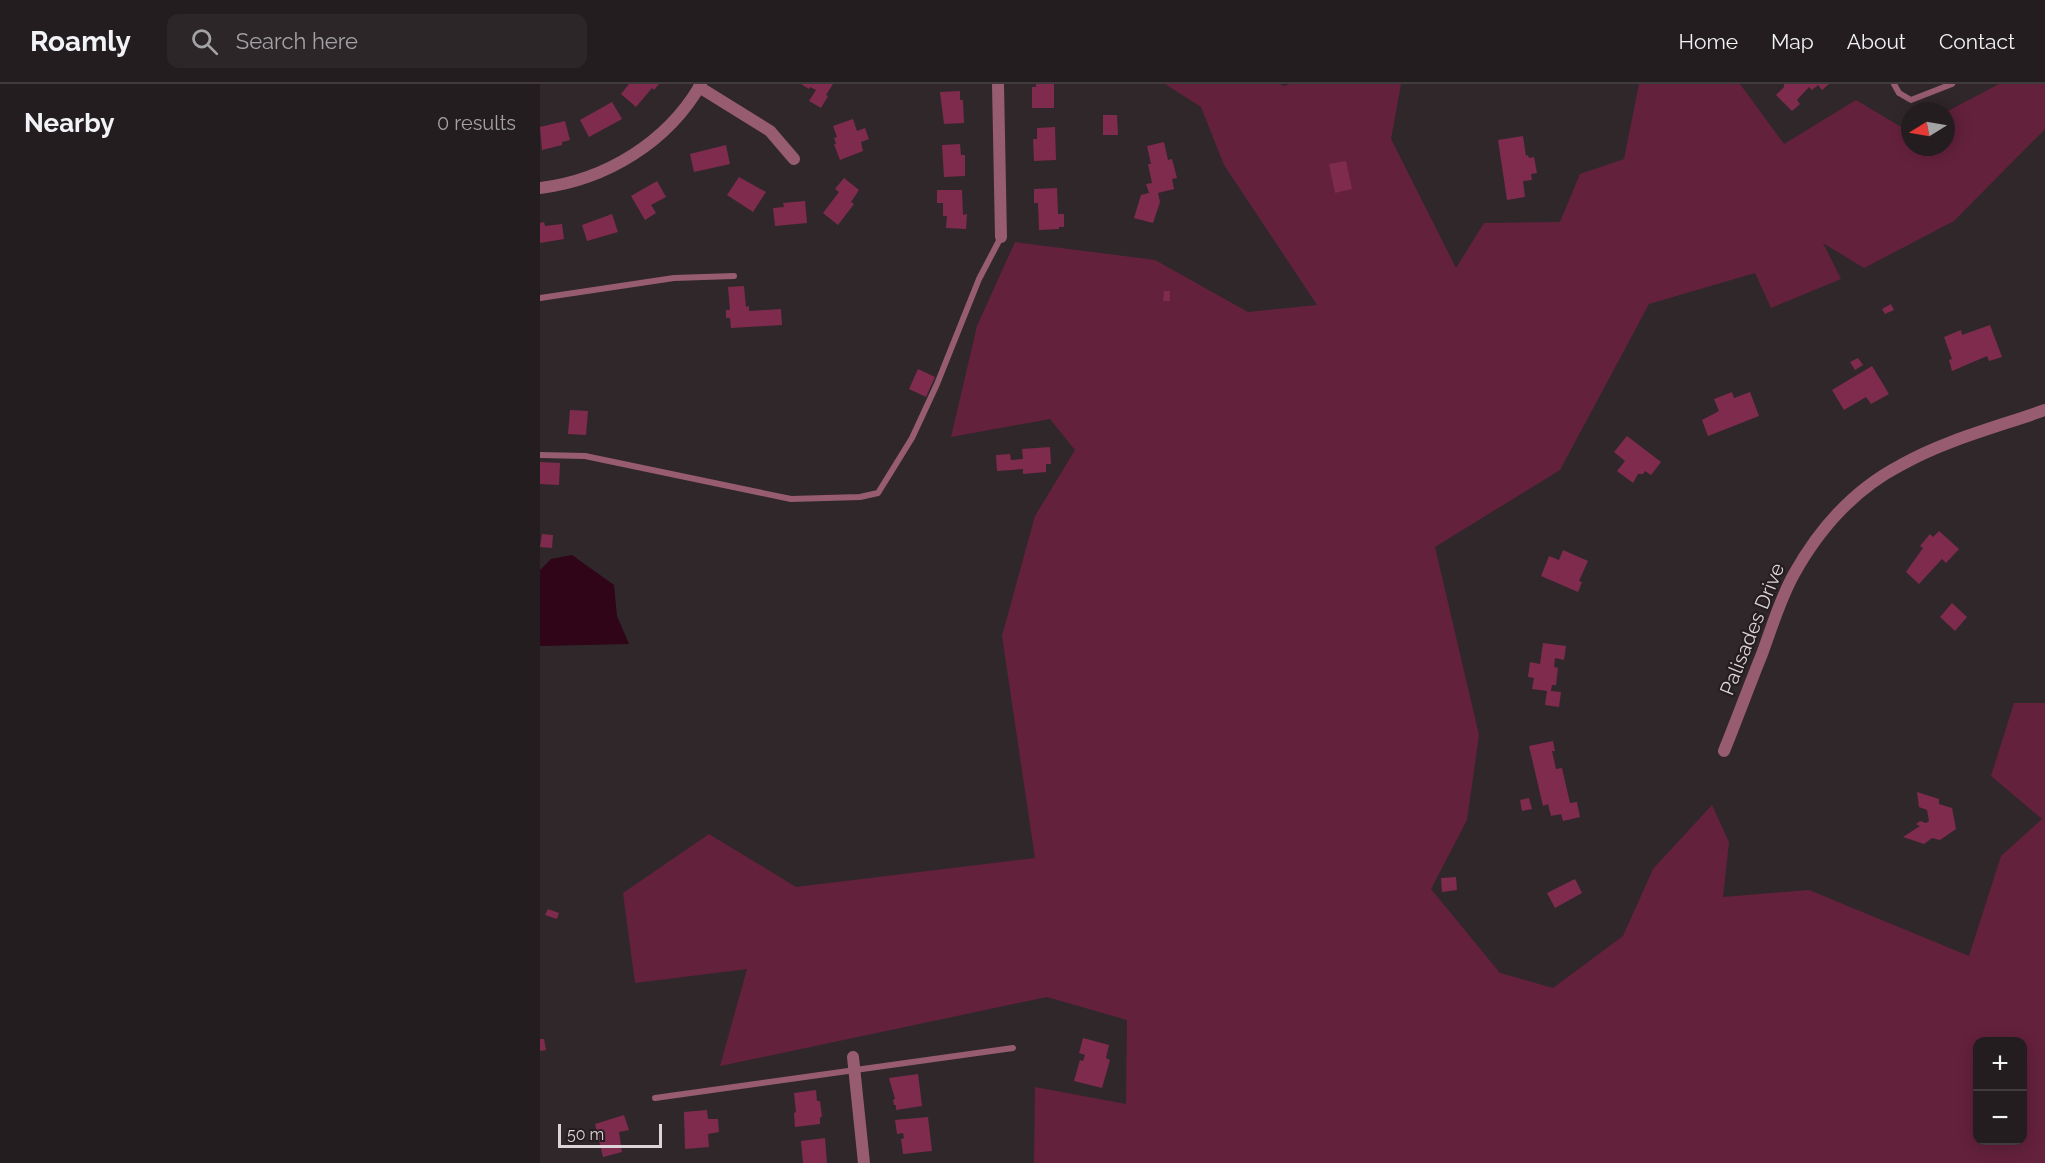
<!DOCTYPE html>
<html lang="en">
<head>
<meta charset="utf-8">
<style>
	:root { --surface:#241d20; --page:#2c2629; --text:#f1f3f6; --muted:#a3a2a5; --line:#413b3e }
	body { margin:0; font-family:Raleway,sans-serif; background:var(--page); color:var(--text) }
	.controls { position:absolute; right:18px; bottom:18px; display:grid; overflow:hidden; border-radius:12px; box-shadow:0 3px 15px #0003 }
	.controls button { width:54px; height:54px; display:grid; place-items:center; padding:0; border:0; border-bottom:2px solid var(--line); background:var(--surface); color:var(--text); font:30px sans-serif }
	.compass { position:absolute; left:1361px; top:18px; width:54px; height:54px; border-radius:50%; background:var(--surface); box-shadow:0 3px 15px #0003; rotate:259deg }
	.scale { position:absolute; left:18px; bottom:15px; width:104px; box-sizing:border-box; padding-left:6px; border:3px solid #dcd5d7; border-top:0; font-size:16px; line-height:21px; white-space:nowrap; color:#dcd5d7; -webkit-text-stroke:4px #261d20; paint-order:stroke }
	.list { margin:0; padding:0; list-style:none }
	h2 { display:flex; justify-content:space-between; align-items:center; height:78px; margin:0; padding:0 24px; font-size:26px }
	h2 small { font-size:20px; font-weight:400; color:var(--muted) }
	.icon { flex:none; width:33px; height:33px; fill:none; stroke:currentColor; stroke-width:2; stroke-linecap:round; stroke-linejoin:round }
	.map { position:relative; flex:none; width:1505px; height:1079px; overflow:hidden }
	header { display:flex; align-items:center; gap:36px; box-sizing:border-box; height:84px; padding:0 30px; background:var(--surface); border-bottom:2px solid var(--line) }
	header strong { font-size:28px }
	nav { display:flex; gap:33px; margin-inline-start:auto; font-size:21px }
	.search { width:420px; height:54px; background:var(--page); display:flex; align-items:center; gap:15px; box-sizing:border-box; padding:0 21px; border-radius:12px; color:var(--muted); font-size:22px }
	main { display:flex }
	aside { flex:1; background:var(--surface) }
	.map>svg:first-child { display:block }
	.green { fill:#64213c; fill-rule:evenodd }
	.water { fill:#2f0517 }
	.building { fill:#7f2b4d }
	.lines { fill:none; stroke-linecap:round; stroke-linejoin:round }
	.service { stroke:#975c70; stroke-width:6 }
	.minor { stroke:#975c70; stroke-width:12 }
	.labels { text-anchor:middle; stroke-width:4.5; stroke-linejoin:round; paint-order:stroke }
	.street-label { font-size:20px; fill:#dcd5d7; stroke:#261d20 }
</style>
</head>
<body>
<header>
<strong>Roamly</strong>
<div class="search"><svg class="icon" aria-label="search" viewBox="0 0 24 24"><circle cx="10" cy="10" r="6"/><path d="M15 15l6 6"/></svg>Search here</div>
<nav><a>Home</a><a>Map</a><a>About</a><a>Contact</a></nav>
</header>
<main>
<aside>
<h2>Nearby<small>0 results</small></h2>
<ul class="list">
</ul>
</aside>
<div class="map">
<svg width="1505" height="1079" viewBox="0 0 1505 1079">
	<rect width="100%" height="100%" fill="#30272a"/>
	<path class="green" d="M625 0H740L744 2 750 0H861L851 55 916 184 944 139 1020 138 1040 90 1084 75 1099 0H1200L1244 60 1316 16 1368 47 1370 46V63H1406V28L1459 0H1505V45L1414 137 1324 184 1283 159 1301 195 1231 224 1215 189 1109 220 1020 386 895 463 939 651 927 736 891 805 960 889 1013 904 1083 852 1113 785 1172 721 1189 758 1183 813 1269 806 1429 872 1461 772 1502 735 1451 692 1474 619H1505V1079H494L495 1003 586 1020 587 936 507 913 180 982 207 885 95 899 83 809 169 750 256 803 495 774 462 552 495 432 535 366 510 335 411 353 437 242 475 158 615 176 708 228 777 221 684 81 661 23ZM1438 958H1482V1056H1438Z"/>
	<polygon class="water" points="32,471 74,501 77,532 89,560 0,562 0,486 11,475"/>
	<g class="building">
		<polygon points="89,0 119,0 114,6 112,4 96,23 81,10"/>
		<polygon points="261,0 293,0 286,11 288,12 281,24 269,17 276,6 270,3 269,5"/>
		<polygon points="496,0 514,0 514,24 492,24 492,3 496,3"/>
		<polygon points="1244,0 1289,0 1282,6 1278,1 1272,6 1269,3 1257,16 1260,20 1252,27 1236,11 1244,3"/>
		<polygon points="420,7 420,16 423,16 424,39 404,40 400,8"/>
		<polygon points="72,18 82,35 49,53 40,36"/>
		<polygon points="563,31 577,31 578,51 563,51"/>
		<polygon points="313,35 317,47 325,44 329,55 321,58 323,67 300,76 294,60 296,60 294,54 297,53 293,42"/>
		<polygon points="25,37 30,56 22,58 22,61 2,66 0,43"/>
		<polygon points="515,43 516,76 494,77 493,55 497,55 497,44"/>
		<polygon points="983,52 986,72 988,71 989,74 994,73 997,89 991,90 992,96 983,97 985,113 967,116 958,56"/>
		<polygon points="624,58 628,76 632,75 637,94 632,95 634,105 618,109 620,118 613,139 594,134 601,111 609,109 606,100 612,99 608,80 611,80 607,62"/>
		<polygon points="420,60 421,71 425,71 425,92 404,93 402,61"/>
		<polygon points="186,61 190,80 154,88 150,70"/>
		<polygon points="806,77 812,105 795,109 789,80"/>
		<polygon points="199,93 226,108 213,128 187,111"/>
		<polygon points="304,94 319,106 311,118 314,120 298,141 283,129 299,108 295,105"/>
		<polygon points="117,97 126,113 111,121 116,129 105,136 91,112"/>
		<polygon points="517,104 518,130 524,130 524,143 519,143 519,145 499,146 498,119 494,119 494,105"/>
		<polygon points="397,106 422,106 423,131 427,130 426,145 406,144 407,132 403,132 403,119 397,119"/>
		<polygon points="265,117 267,139 235,142 233,124 244,123 243,119"/>
		<polygon points="72,130 78,148 47,157 42,141"/>
		<polygon points="4,138 5,142 22,140 24,155 0,159 0,139"/>
		<polygon points="204,202 206,223 209,222 209,227 241,225 242,241 191,244 190,234 186,234 186,226 190,226 188,203"/>
		<polygon points="624,207 630,207 630,217 623,217"/>
		<polygon points="1351,220 1354,226 1345,230 1342,225"/>
		<polygon points="1450,241 1462,273 1449,277 1447,272 1412,287 1409,276 1412,275 1404,253 1421,246 1422,251"/>
		<polygon points="1318,274 1323,281 1315,286 1310,278"/>
		<polygon points="1332,282 1349,310 1331,320 1326,313 1304,326 1292,306"/>
		<polygon points="378,285 395,293 386,313 369,305"/>
		<polygon points="1192,308 1194,314 1210,308 1219,332 1168,352 1162,336 1179,327 1174,315"/>
		<polygon points="30,326 48,327 46,351 28,350"/>
		<polygon points="1087,352 1121,378 1111,391 1105,387 1103,390 1098,390 1093,399 1077,387 1085,377 1074,368"/>
		<polygon points="510,363 511,380 506,380 506,388 483,390 483,385 457,387 456,371 470,370 471,376 483,375 482,365"/>
		<polygon points="0,378 20,379 19,401 0,400"/>
		<polygon points="1399,447 1419,465 1406,479 1402,475 1379,500 1366,488 1383,464 1380,462 1390,450 1393,453"/>
		<polygon points="2,450 13,451 12,464 0,463"/>
		<polygon points="1023,466 1048,477 1039,497 1042,498 1038,508 1001,492 1009,472 1019,476"/>
		<polygon points="1412,519 1427,533 1415,547 1400,533"/>
		<polygon points="1003,559 1026,562 1024,576 1015,574 1014,583 1018,584 1016,601 1012,601 1011,607 1021,608 1019,623 1005,621 1007,607 992,605 994,594 988,593 990,578 1000,580"/>
		<polygon points="1013,657 1015,667 1012,667 1016,685 1022,684 1030,719 1037,718 1040,733 1023,737 1021,730 1011,732 1008,720 1003,722 989,662"/>
		<polygon points="1377,708 1399,715 1399,720 1412,724 1416,745 1400,756 1392,754 1384,760 1363,753 1380,742 1376,740 1380,737 1386,739 1389,737 1387,726 1379,723"/>
		<polygon points="989,714 992,725 982,727 980,716"/>
		<polygon points="916,793 917,806 902,808 901,794"/>
		<polygon points="1035,795 1042,809 1015,824 1007,809"/>
		<polygon points="8,825 19,829 17,835 5,831"/>
		<polygon points="543,954 569,961 566,974 570,976 562,1004 534,997 540,976 543,977 545,971 539,969"/>
		<polygon points="0,955 4,955 6,966 0,967"/>
		<polygon points="378,990 382,1022 356,1026 356,1021 354,1021 353,1016 355,1015 349,994"/>
		<polygon points="276,1006 277,1017 280,1017 282,1033 280,1033 280,1040 255,1043 254,1029 256,1028 254,1009"/>
		<polygon points="167,1026 168,1035 178,1035 179,1048 168,1050 169,1063 145,1065 144,1028"/>
		<polygon points="84,1031 89,1046 79,1048 82,1068 63,1073 55,1040"/>
		<polygon points="388,1033 392,1067 363,1070 361,1055 364,1054 363,1049 357,1050 355,1036"/>
		<polygon points="285,1054 287,1079 263,1079 261,1057"/>
	</g>
	<g class="lines">
		<g class="service">
			<polyline points="1354,0 1359,9 1371,16 1412,0"/>
			<polyline points="0,214 134,194 194,192"/>
			<polyline points="0,371 45,372 251,415 320,413 338,409 372,354 397,300 439,195 461,153"/>
			<polyline points="115,1014 473,964"/>
		</g>
		<g class="minor">
			<polyline points="458,0 461,153"/>
			<polyline points="159,3 230,47 254,75"/>
			<path d="M0 104C66 96 128 58 161 0"/>
			<path d="M1184 667C1197 635 1209 602 1222 570 1232 543 1240 515 1254 490 1279 445 1315 405 1361 381 1405 356 1457 343 1505 326"/>
			<polyline points="313,973 324,1079"/>
		</g>
	</g>
	<g class="labels">
		<g class="street-label">
			<text transform="translate(1212 545) rotate(-68)" y="7">Palisades Drive</text>
		</g>
	</g>
</svg>
<div class="controls">
<button>+</button>
<button>−</button>
</div>
<svg class="compass" viewBox="-18 -18 36 36"><path d="M0-13l5 13h-10z" fill="#e53935"/><path d="M0 13l5-13h-10z" fill="#a3a2a5"/></svg>
<div class="scale">50 m</div>
</div>
</main>
</body>
</html>
